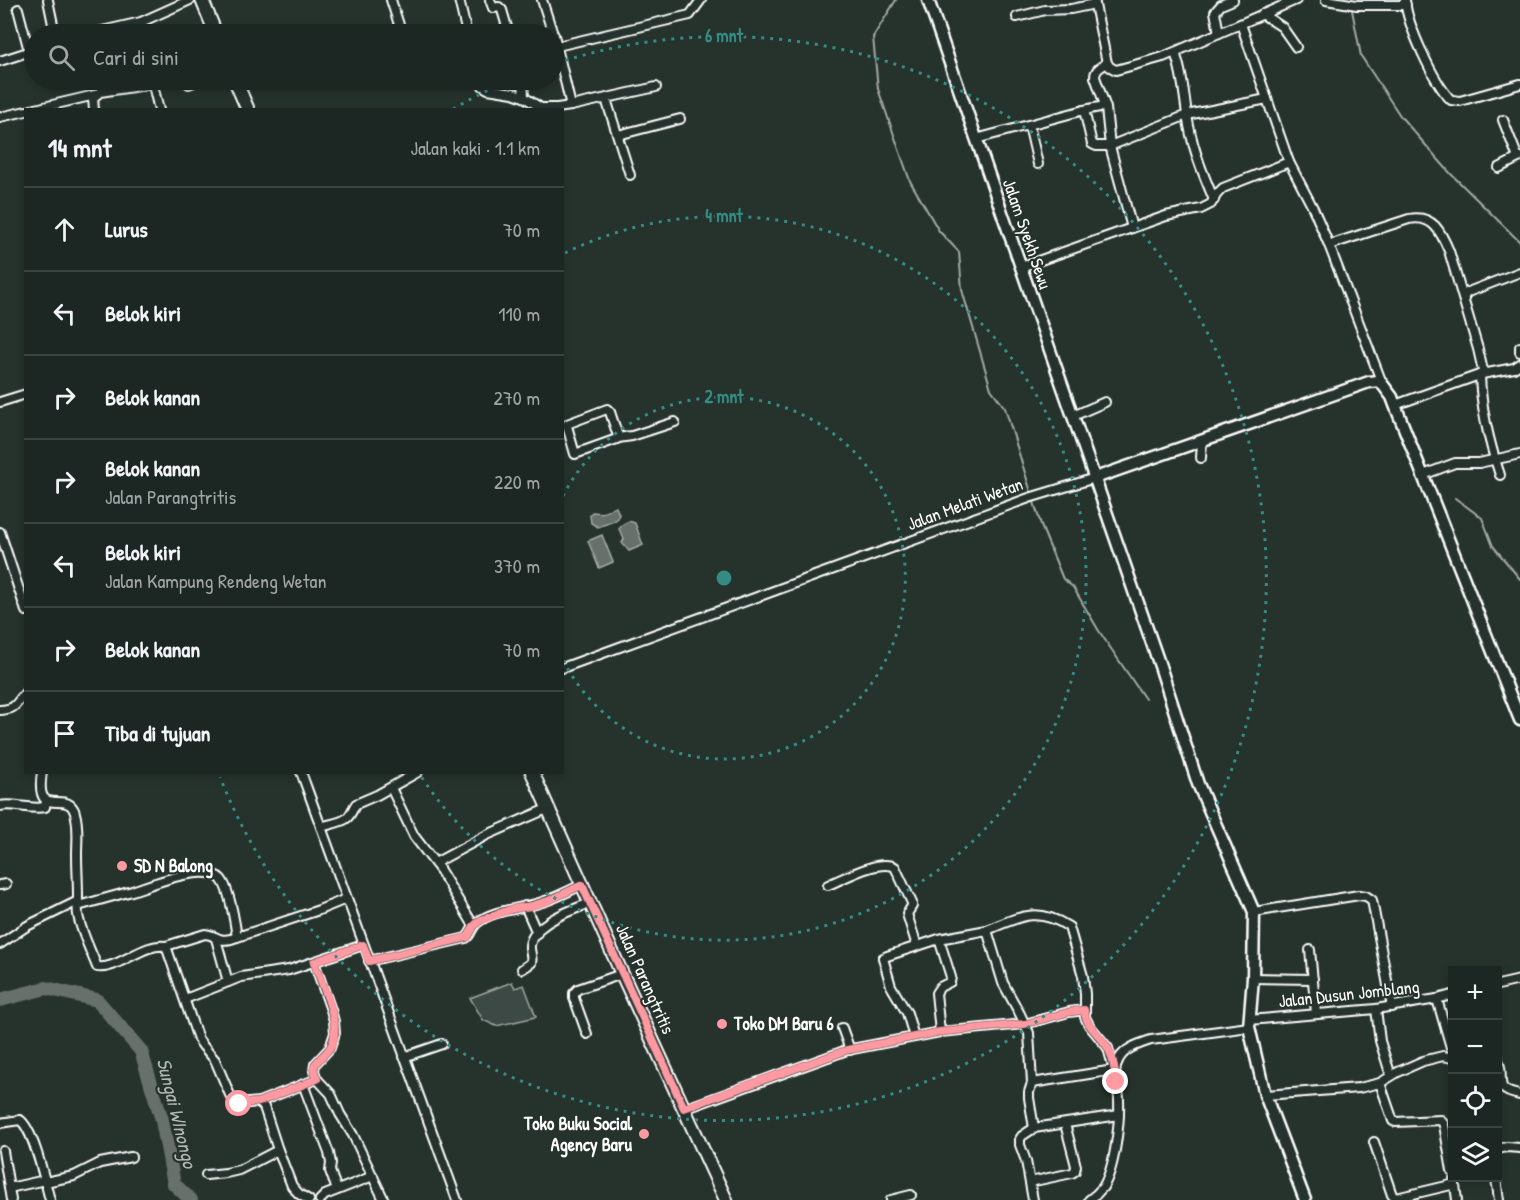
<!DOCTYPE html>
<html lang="id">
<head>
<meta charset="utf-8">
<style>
	:root { --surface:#1c2622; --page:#29322f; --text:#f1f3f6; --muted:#a0a5a5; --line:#3a4340 }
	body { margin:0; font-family:"Patrick Hand",sans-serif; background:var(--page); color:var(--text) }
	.controls { position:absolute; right:18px; bottom:18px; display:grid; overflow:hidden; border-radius:0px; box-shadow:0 3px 9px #0003 }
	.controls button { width:54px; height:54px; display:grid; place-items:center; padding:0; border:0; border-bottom:2px solid var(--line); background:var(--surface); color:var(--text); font:30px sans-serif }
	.stop { position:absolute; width:18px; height:18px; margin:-14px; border:4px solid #ff9aa2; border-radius:50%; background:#fff }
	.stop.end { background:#ff9aa2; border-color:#fff; box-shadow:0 2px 6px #0008 }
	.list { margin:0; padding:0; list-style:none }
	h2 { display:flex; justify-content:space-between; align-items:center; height:78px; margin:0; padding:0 24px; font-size:26px }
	h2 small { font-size:20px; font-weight:400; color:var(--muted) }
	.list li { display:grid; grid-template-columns:39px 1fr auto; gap:18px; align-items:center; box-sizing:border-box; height:84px; padding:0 24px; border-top:2px solid var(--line) }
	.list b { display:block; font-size:22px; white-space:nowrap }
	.list p { margin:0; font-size:20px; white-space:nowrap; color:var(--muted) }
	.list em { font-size:20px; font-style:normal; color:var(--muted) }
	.icon { flex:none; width:33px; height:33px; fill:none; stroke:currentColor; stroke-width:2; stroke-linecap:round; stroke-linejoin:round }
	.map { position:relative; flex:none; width:1520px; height:1200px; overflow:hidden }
	.search { position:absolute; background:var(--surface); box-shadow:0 3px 9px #0003; left:24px; top:24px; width:540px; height:66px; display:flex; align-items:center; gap:15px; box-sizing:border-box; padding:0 21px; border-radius:33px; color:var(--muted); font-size:22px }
	.panel { position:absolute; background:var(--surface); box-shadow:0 3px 9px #0003; left:24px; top:108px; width:540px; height:666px; border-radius:0px }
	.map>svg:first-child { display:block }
	.green { fill:#3e4944; stroke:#9ea4a2; stroke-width:1.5 }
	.water { fill:#67706c; stroke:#a4a9a7; stroke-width:1.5 }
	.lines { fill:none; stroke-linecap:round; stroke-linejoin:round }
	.stream { stroke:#a4a9a7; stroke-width:2 }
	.river { stroke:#67706c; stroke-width:14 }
	.street-casing { stroke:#fff; stroke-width:12 }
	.secondary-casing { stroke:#fff; stroke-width:15 }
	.primary-casing { stroke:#fff; stroke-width:16 }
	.street { stroke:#26332d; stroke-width:8 }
	.secondary { stroke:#26332d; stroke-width:10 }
	.primary { stroke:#26332d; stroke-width:12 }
	.route { stroke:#ff9aa2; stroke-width:8 }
	.ring { fill:none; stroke:#338b84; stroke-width:3; stroke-dasharray:3 6 }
	.poi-dot { fill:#ff9aa2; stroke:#26332d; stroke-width:2 }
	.labels { text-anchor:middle; stroke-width:4.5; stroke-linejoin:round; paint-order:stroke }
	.street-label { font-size:18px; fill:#fff; stroke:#26332d }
	.poi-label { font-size:18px; font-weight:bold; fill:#fff; stroke:#26332d; text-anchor:start }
	.water-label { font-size:20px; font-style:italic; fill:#b3b8b6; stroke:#26332d }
	.centre { fill:#338b84; stroke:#26332d; stroke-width:3 }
	.ring-label { font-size:18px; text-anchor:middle; font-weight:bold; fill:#338b84; stroke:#26332d; stroke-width:4.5; stroke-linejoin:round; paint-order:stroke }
</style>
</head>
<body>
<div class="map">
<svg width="1520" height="1200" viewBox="0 0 1520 1200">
	<rect width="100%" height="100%" fill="#26332d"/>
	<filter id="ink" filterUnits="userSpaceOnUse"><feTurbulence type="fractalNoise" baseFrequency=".0167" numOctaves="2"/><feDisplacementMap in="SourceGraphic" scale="12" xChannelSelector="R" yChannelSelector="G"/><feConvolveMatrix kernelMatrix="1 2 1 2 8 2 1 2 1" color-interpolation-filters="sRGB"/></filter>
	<g filter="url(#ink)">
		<polygon class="green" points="512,982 515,988 524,985 536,1017 496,1026 483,1020 470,998"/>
		<g class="water">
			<path d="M613 507H616L619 514 618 518 614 521 598 527 591 523 590 515 592 512C603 513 603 514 613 507Z"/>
			<polygon points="629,521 635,523 643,545 629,551 622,543 624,539 619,529 623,524"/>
			<polygon points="602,535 613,562 599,568 588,541"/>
		</g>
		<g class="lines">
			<g class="stream">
				<polyline points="896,0 873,37 878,89 910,181 939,231 959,252 962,290 991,389 1005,408 1042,528 1063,579 1073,587 1099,631 1145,699"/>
				<polyline points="1350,0 1361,56 1401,117 1451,174 1520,242"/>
				<polyline points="1455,498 1482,518 1493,546 1520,579"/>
			</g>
			<polyline class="river" points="0,1000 46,988 97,1000 141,1051 162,1120 174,1184 191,1200"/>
			<g class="street-casing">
				<g id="street">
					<polyline points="48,0 55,34"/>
					<polyline points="391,0 402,34"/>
					<polyline points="459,0 467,34"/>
					<polyline points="490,0 493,8 499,7 502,10 509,34"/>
					<polyline points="542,0 553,34"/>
					<polyline points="1094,0 1107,63 1110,67 1116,70 1163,57 1296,0"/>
					<polyline points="1326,0 1357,5 1406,5"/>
					<path d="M1405 0C1407 25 1434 83 1451 100L1460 101 1520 84"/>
					<polyline points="18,9 29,51"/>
					<polyline points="1262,14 1282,27 1296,47"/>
					<polyline points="1017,17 1045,10 1071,9 1095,4"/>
					<polyline points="141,22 144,34"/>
					<polyline points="1241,24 1289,162"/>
					<polyline points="1219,33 1215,12 1221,5 1233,0"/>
					<polyline points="89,34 141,22 190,0"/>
					<polyline points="557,46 690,15 701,0"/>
					<path d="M1175 53C1184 76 1184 101 1189 126 1194 152 1204 176 1214 200"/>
					<polyline points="0,61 34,50"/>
					<path d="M1107 63C1101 67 1095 69 1095 77L1106 108 1110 146 1132 228"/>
					<polyline points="480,80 483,86 488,89 513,93 524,97 541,108 557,108 571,106 554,35"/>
					<polyline points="523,80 524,97"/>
					<polyline points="152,81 159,110"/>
					<polyline points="189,84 199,80"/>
					<polyline points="606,99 630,175"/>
					<polyline points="571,106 656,87"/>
					<polyline points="1105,106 1084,110 1092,144 1096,146 1110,146 1187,115 1267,99"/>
					<polyline points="31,110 95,95"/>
					<polyline points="94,110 93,98 100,92 153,84"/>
					<polyline points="0,117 26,111"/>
					<polyline points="1503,120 1518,158"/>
					<polyline points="1029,125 1038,164"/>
					<polyline points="618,135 680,119"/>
					<polyline points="976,139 1084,110"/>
					<polyline points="1499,168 1520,157"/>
					<path d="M1329 245 1409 219C1433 214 1441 232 1449 251L1478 349 1483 371 1482 374 1395 405"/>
					<polyline points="1021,267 1166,216 1201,209 1211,204 1217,194 1223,188 1289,162 1313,208 1329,245 1382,383"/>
					<polyline points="1464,299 1464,296 1468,292 1520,272"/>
					<polyline points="1520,347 1520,352"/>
					<polyline points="1482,374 1514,368 1520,364"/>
					<path d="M1480 375C1481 410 1489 442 1500 475"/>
					<polyline points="0,402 26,394"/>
					<polygon points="607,409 610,412 618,436 617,439 575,454 567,426 567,424"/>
					<polyline points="1073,416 1105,402"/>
					<polyline points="618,438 632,436 675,422"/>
					<polyline points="1201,458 1202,440"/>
					<polyline points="1423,475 1455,463 1479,463 1520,454"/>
					<polyline points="0,532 26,611"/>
					<polyline points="562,668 1029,498 1095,478"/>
					<path d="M0 710C17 709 15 704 26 692"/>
					<path d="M42 772C34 823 68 787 75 813 79 827 77 840 77 854 77 868 78 882 78 896 78 902 77 909 78 915 81 932 91 951 97 967 116 971 144 942 166 946L198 1039 203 1046 215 1060 230 1095 239 1104 259 1102 264 1107 278 1150 292 1186 299 1194 309 1200"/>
					<polyline points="301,772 457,1200"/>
					<polyline points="391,788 414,836 440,870 474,926"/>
					<path d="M0 806C14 803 30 810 45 807L46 801"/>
					<path d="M321 827C329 824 341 823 347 818 351 815 353 808 356 804L377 795 418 772"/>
					<polyline points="435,863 487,835 549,808"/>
					<polyline points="0,885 6,884"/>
					<path d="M828 885C845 878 878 859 895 867L912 903V906L907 914 917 946"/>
					<path d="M78 906C96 901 114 896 132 891 151 885 205 862 221 879 230 889 235 924 237 937"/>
					<polyline points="525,906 537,933"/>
					<polyline points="1254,912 1359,895 1366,896 1372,900 1392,1007"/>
					<polyline points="216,939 228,982"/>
					<polyline points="939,939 951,977 950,982 940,987 936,993 940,1032"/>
					<polyline points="0,944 27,926 78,901"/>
					<path d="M166 946 205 934C217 935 216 942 231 939L319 910 346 899"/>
					<polyline points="1310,950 1316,1013"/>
					<path d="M369 961 466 938C472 934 471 927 477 923 492 910 521 909 539 903 554 899 568 891 582 885"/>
					<polyline points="314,962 331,1010 334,1021 335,1033 330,1048 315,1064 314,1071 317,1079 331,1094 340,1114 353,1135 384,1200"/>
					<path d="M522 969 531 963C533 956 529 951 530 945 533 923 573 909 591 903"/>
					<polyline points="1253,978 1313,979"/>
					<polyline points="1498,985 1520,980"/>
					<polyline points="185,999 241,977 289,970 363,945"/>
					<polyline points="1437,999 1452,1051"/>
					<polyline points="1376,1009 1380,1041 1391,1076"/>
					<polyline points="1249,1020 1376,1009 1437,999 1452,995"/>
					<polyline points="842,1028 850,1050"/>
					<polyline points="587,1034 574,998 574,993 578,989 622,974"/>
					<polyline points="914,1037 907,1013 891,986 883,958 887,956 939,939 987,930"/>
					<polyline points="404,1057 442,1044"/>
					<path d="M1498 1060C1506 1080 1491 1090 1520 1095"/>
					<path d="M1032 1083 1114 1070 1108 1048 1089 1025 1085 1017V994L1083 976 1069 927C1037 906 1019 917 987 930L1003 983 1020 1014 1029 1033 1032 1083 1029 1092V1098L1034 1128"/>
					<polyline points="1380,1083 1393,1121 1395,1122 1441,1120 1444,1125 1452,1171"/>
					<polyline points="303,1084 329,1153 331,1163 330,1171 337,1190"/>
					<polyline points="1265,1095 1359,1088 1380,1083 1398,1072 1423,1061 1443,1056 1452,1058"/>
					<polyline points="259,1102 317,1079"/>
					<polyline points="684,1109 847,1050 940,1032 1025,1024 1069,1012 1085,1010"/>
					<path d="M0 1123 20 1120C34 1130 45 1182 50 1200"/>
					<polyline points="1374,1142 1392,1195 1396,1198 1455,1184"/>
					<polyline points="1498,1149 1507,1147 1520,1148"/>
					<polyline points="3,1151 11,1200"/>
					<polyline points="206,1175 226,1173 239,1170 278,1150"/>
					<polyline points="1454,1178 1457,1200"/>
					<polyline points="1496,1178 1499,1200"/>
					<polyline points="45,1182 74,1176 100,1163 131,1157"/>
					<polyline points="1030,1182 1072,1173 1075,1171 1076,1166 1065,1124"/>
					<polyline points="9,1188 45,1180"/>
					<polyline points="320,1200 325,1195 373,1176"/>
					<polyline points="891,1200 911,1195"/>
					<polyline points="1033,1200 1026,1161 1020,1145 1020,1139 1022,1136 1034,1128 1119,1115"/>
					<path d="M1089 1200C1095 1196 1099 1192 1103 1187 1115 1168 1120 1122 1119 1100 1119 1085 1111 1072 1119 1059 1125 1048 1139 1044 1151 1040L1249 1027"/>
				</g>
			</g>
			<g class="secondary-casing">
				<g id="secondary">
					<polyline points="928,0 1160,666 1198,784 1254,912 1253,978 1249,1027 1265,1095 1305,1200"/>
					<polyline points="1095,478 1369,382 1380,381 1392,397 1395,405 1520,720"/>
				</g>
			</g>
			<g class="primary-casing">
				<g id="primary">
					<polyline points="202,0 216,34"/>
					<polyline points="235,80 248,110"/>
					<polyline points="532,772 622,974 726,1200"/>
				</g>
			</g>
			<use href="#street" class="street"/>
			<use href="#secondary" class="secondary"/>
			<use href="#primary" class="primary"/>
		</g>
	</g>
	<g class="lines" filter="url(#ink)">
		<path class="route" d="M239 1104 259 1102 317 1079 314 1071V1066C319 1058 328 1053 332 1044 342 1023 321 983 314 962L363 945 369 961 468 937 474 926 481 920 512 909 531 906 548 901 582 885 684 1108 847 1050 940 1032 1025 1024 1069 1012 1084 1010C1086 1028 1102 1035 1109 1050 1114 1059 1115 1072 1116 1082"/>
	</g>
	<g class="ring">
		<path d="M563 496A181 181 0 1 1 563 660"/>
		<path d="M565 253A362 362 0 1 1 419 773"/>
		<path d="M453 109A542 542 0 0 1 508 81M557 63A542 542 0 1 1 220 777"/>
	</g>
	<g class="poi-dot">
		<circle cx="122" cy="866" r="6"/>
		<circle cx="722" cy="1024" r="6"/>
		<circle cx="644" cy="1134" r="6"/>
	</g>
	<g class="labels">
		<g class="street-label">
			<text transform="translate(1027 234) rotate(71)" y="6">Jalam Syekh Sewu</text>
			<text transform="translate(965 504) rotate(-20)" y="6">Jalan Melati Wetan</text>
			<text transform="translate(645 979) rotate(66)" y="6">Jalan Parangtritis</text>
			<text transform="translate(1349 994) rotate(-6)" y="6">Jalan Dusun Jomblang</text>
		</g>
		<g class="poi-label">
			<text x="134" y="872">SD N Balong</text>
			<text x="734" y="1030">Toko DM Baru 6</text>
			<text x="632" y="1130" text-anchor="end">Toko Buku Social<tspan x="632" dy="21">Agency Baru</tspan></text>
		</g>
		<g class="water-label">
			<text transform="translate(177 1113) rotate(76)" y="7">Sungai WInongo</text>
		</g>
	</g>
	<circle cx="724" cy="578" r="9" class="centre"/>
	<g class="ring-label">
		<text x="724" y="42">6 mnt</text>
		<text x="724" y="222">4 mnt</text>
		<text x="724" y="403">2 mnt</text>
	</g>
</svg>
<div class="controls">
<button>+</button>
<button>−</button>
<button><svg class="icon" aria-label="locate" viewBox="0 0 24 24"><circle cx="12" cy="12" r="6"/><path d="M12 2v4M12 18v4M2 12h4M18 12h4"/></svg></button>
<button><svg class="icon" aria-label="layers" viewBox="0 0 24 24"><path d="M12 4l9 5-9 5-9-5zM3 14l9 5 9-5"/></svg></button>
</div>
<div class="stop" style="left:239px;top:1104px"></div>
<div class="stop end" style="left:1116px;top:1082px"></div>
<div class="search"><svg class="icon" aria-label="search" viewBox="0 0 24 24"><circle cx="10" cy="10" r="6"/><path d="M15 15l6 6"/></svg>Cari di sini</div>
<section class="panel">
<h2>14 mnt<small>Jalan kaki · 1.1 km</small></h2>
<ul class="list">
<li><svg class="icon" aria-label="ahead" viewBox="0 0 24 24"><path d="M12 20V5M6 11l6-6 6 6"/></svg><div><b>Lurus</b></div><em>70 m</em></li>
<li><svg class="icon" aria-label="left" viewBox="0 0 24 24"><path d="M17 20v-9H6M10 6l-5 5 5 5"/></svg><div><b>Belok kiri</b></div><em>110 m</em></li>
<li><svg class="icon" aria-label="right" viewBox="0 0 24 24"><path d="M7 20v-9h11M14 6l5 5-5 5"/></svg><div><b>Belok kanan</b></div><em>270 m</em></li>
<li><svg class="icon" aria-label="right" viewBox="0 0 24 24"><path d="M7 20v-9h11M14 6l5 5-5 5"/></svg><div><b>Belok kanan</b><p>Jalan Parangtritis</p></div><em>220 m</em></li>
<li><svg class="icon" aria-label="left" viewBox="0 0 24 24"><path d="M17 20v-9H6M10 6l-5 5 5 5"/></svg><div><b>Belok kiri</b><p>Jalan Kampung Rendeng Wetan</p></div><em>370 m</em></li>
<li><svg class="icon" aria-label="right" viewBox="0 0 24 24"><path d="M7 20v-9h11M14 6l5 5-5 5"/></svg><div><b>Belok kanan</b></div><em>70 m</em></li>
<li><svg class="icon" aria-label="arrive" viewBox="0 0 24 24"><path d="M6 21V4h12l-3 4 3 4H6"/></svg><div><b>Tiba di tujuan</b></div></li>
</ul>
</section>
</div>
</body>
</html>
